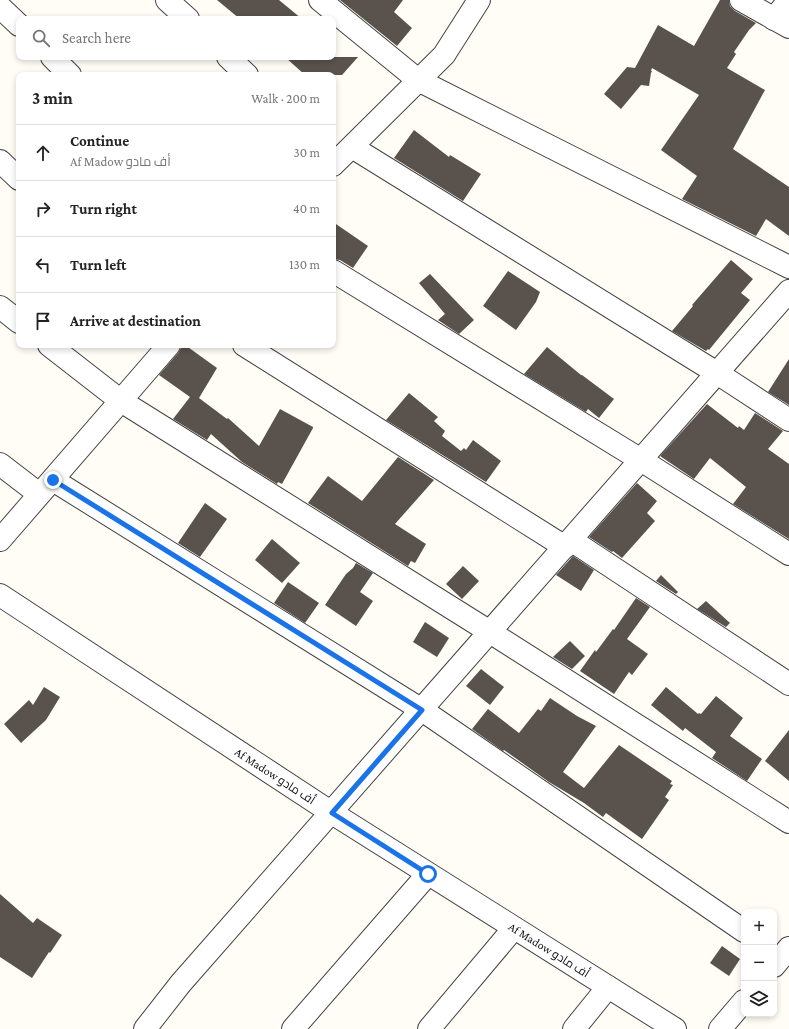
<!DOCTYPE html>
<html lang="en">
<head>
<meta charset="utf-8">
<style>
	:root { --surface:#fff; --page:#f6f6f6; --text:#222; --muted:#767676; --line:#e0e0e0 }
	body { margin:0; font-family:"Crimson Pro",Cairo,serif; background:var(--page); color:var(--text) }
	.controls { position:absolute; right:12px; bottom:12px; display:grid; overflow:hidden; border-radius:8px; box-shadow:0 2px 6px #0003 }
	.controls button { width:36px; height:36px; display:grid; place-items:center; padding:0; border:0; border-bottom:1px solid var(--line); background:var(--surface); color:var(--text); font:20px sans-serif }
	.stop { position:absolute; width:12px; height:12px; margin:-9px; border:3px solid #1a73e8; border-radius:50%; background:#fff }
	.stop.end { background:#1a73e8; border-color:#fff; box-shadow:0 1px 4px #0008 }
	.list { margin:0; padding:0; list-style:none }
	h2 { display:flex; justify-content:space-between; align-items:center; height:52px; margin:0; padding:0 16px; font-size:17px }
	h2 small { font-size:13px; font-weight:400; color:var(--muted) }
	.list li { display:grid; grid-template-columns:26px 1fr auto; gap:12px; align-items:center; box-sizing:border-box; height:56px; padding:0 16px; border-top:1px solid var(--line) }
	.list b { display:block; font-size:15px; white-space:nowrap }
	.list p { margin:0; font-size:13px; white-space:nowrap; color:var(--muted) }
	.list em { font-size:13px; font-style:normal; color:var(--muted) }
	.icon { flex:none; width:22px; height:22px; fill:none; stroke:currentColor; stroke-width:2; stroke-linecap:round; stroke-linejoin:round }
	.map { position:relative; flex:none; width:789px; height:1029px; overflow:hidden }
	.search { position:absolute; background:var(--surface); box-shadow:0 2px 6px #0003; left:16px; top:16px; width:320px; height:44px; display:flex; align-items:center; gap:10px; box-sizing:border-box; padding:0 14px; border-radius:8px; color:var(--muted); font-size:15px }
	.panel { position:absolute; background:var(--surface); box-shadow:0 2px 6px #0003; left:16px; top:72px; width:320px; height:276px; border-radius:8px }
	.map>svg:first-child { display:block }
	.building { fill:#5a524d }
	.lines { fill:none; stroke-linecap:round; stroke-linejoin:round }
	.minor-casing { stroke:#444; stroke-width:24 }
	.minor { stroke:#fff; stroke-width:22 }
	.route { stroke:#1a73e8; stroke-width:5 }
	.labels { text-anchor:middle; stroke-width:4; stroke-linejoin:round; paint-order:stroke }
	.street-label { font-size:12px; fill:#111; stroke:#fff }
</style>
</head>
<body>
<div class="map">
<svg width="789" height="1029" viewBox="0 0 789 1029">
	<rect width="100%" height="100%" fill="#fffdf5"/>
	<g class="building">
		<polygon points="217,0 279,0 302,19 240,19"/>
		<polygon points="340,0 403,0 394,12 412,28 397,46"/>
		<polygon points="720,0 729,0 730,6 735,11 756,23 749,30 734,52 736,54 727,68 765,90 733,149 789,187 789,236 766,219 756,236 682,199 697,176 661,150 699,95 652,68 651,71 652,71 651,73 649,86 641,85 621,109 604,94 627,67 635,68 658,25 694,46"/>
		<polygon points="285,57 358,57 342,75 305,75"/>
		<polygon points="414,130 449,157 450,155 481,174 463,201 394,158"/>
		<polygon points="333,222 368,246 353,268 340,260 333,259"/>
		<polygon points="731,260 753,279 741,293 750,300 709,350 708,349 706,351 672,331 693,306 692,305"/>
		<polygon points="508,271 540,292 536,302 516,330 483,306"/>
		<polygon points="430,274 474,320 459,334 438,320 445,314 419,283"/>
		<polygon points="181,345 185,345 217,368 199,398 227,419 228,418 259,446 280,409 313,427 313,428 282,484 278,482 277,484 242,462 211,434 207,440 173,419 190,397 159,375 178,353 181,348"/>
		<polygon points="547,347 581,375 582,375 614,399 599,418 588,409 586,412 524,374"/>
		<polygon points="789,359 789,405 768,392"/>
		<polygon points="409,393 438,417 434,421 445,431 442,436 461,451 464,448 466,450 473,440 501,461 486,482 386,420"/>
		<polygon points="707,404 738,428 739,426 744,430 755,413 783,431 768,449 789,464 789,539 733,504 746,487 710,458 694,479 660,456"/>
		<polygon points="398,457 434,480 395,524 426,544 415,563 411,561 408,566 308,503 328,476 362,501"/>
		<polygon points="637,483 657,501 647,513 655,521 622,558 613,551 612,552 589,537"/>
		<polygon points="205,503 227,519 200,557 178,543"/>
		<polygon points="272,539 300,563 282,583 255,560"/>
		<polygon points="573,556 594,570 581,591 556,575"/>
		<polygon points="356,563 373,573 360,592 373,601 356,626 325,605 346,574 353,568"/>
		<polygon points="463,566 479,581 462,599 446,584"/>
		<polygon points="661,575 678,592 676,594 656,581"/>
		<polygon points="288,582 319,603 305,623 274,603"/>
		<polygon points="636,598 650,607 627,639 648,654 632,675 629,672 614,694 580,671 595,650 596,652 613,629 614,630"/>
		<polygon points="706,601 730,623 726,627 697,609"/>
		<polygon points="425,622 449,638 437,657 413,642"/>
		<polygon points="570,641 585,656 572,669 553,657"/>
		<polygon points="481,669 504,687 490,705 466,686"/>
		<polygon points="44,687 60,697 46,720 21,743 4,724 29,700 33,705"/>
		<polygon points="666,687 698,714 699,713 701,714 716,696 743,718 730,736 762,759 747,781 712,758 716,752 685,728 683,731 651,705"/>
		<polygon points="550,698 577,716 596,726 563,772 584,788 619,745 672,781 670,784 673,785 665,797 669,800 642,839 606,813 603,817 584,803 549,782 504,750 503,751 472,729 488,709 519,733 538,709 541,711"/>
		<polygon points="789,730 789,781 765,761"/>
		<polygon points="0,894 33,923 37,918 62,935 50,953 49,952 32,978 0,957"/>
		<polygon points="722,946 740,959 729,976 710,963"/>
	</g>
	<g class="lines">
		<g class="minor-casing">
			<g id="minor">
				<polyline points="167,0 188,19"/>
				<polyline points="320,0 418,80 789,267"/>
				<polyline points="741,0 789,27"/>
				<polyline points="0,7 19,25"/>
				<polyline points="774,19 789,0"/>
				<polyline points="52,57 70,75"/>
				<polyline points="228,57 247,75"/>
				<polyline points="352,147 717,373 789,420"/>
				<polyline points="0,161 19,179"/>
				<polyline points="333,165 444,55 479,0"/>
				<polyline points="333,271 641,460 789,554"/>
				<polyline points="0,307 19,322"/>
				<polyline points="49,345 121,401 490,632 789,822"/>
				<polyline points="244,345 565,547"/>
				<polyline points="0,464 39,494"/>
				<polyline points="53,480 422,710 744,931"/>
				<polyline points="0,540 169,345"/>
				<polyline points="571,540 789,684"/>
				<polyline points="0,595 332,813 675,1029"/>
				<polyline points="774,966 789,948"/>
				<polyline points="145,1029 181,983 789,291"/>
				<polyline points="293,1029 428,874"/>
				<polyline points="429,1029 514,928"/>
				<polyline points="574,1029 608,987"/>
				<polyline points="720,1029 744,1001"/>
			</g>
		</g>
		<use href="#minor" class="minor"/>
	</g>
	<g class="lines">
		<polyline class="route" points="53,480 422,710 332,813 428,874"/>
	</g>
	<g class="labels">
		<g class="street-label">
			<text transform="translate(275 776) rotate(33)" y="4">Af Madow أف مادو</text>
			<text transform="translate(549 950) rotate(32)" y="4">Af Madow أف مادو</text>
		</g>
	</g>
</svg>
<div class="controls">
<button>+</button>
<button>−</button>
<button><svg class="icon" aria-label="layers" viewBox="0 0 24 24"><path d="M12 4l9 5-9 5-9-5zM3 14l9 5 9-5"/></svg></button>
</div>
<div class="stop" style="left:428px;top:874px"></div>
<div class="stop end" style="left:53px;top:480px"></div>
<div class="search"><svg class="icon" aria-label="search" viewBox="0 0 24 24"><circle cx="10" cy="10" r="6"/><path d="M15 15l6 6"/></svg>Search here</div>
<section class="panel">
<h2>3 min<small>Walk · 200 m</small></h2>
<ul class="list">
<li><svg class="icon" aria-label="ahead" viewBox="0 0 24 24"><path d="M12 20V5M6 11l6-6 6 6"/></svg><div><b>Continue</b><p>Af Madow أف مادو</p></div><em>30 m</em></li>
<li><svg class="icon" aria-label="right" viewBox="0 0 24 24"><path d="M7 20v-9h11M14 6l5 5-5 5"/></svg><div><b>Turn right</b></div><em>40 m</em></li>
<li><svg class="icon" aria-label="left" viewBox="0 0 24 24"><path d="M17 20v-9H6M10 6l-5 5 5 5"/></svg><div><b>Turn left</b></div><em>130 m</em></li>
<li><svg class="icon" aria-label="arrive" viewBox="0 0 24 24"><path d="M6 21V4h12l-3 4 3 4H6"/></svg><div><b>Arrive at destination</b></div></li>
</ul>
</section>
</div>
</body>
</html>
